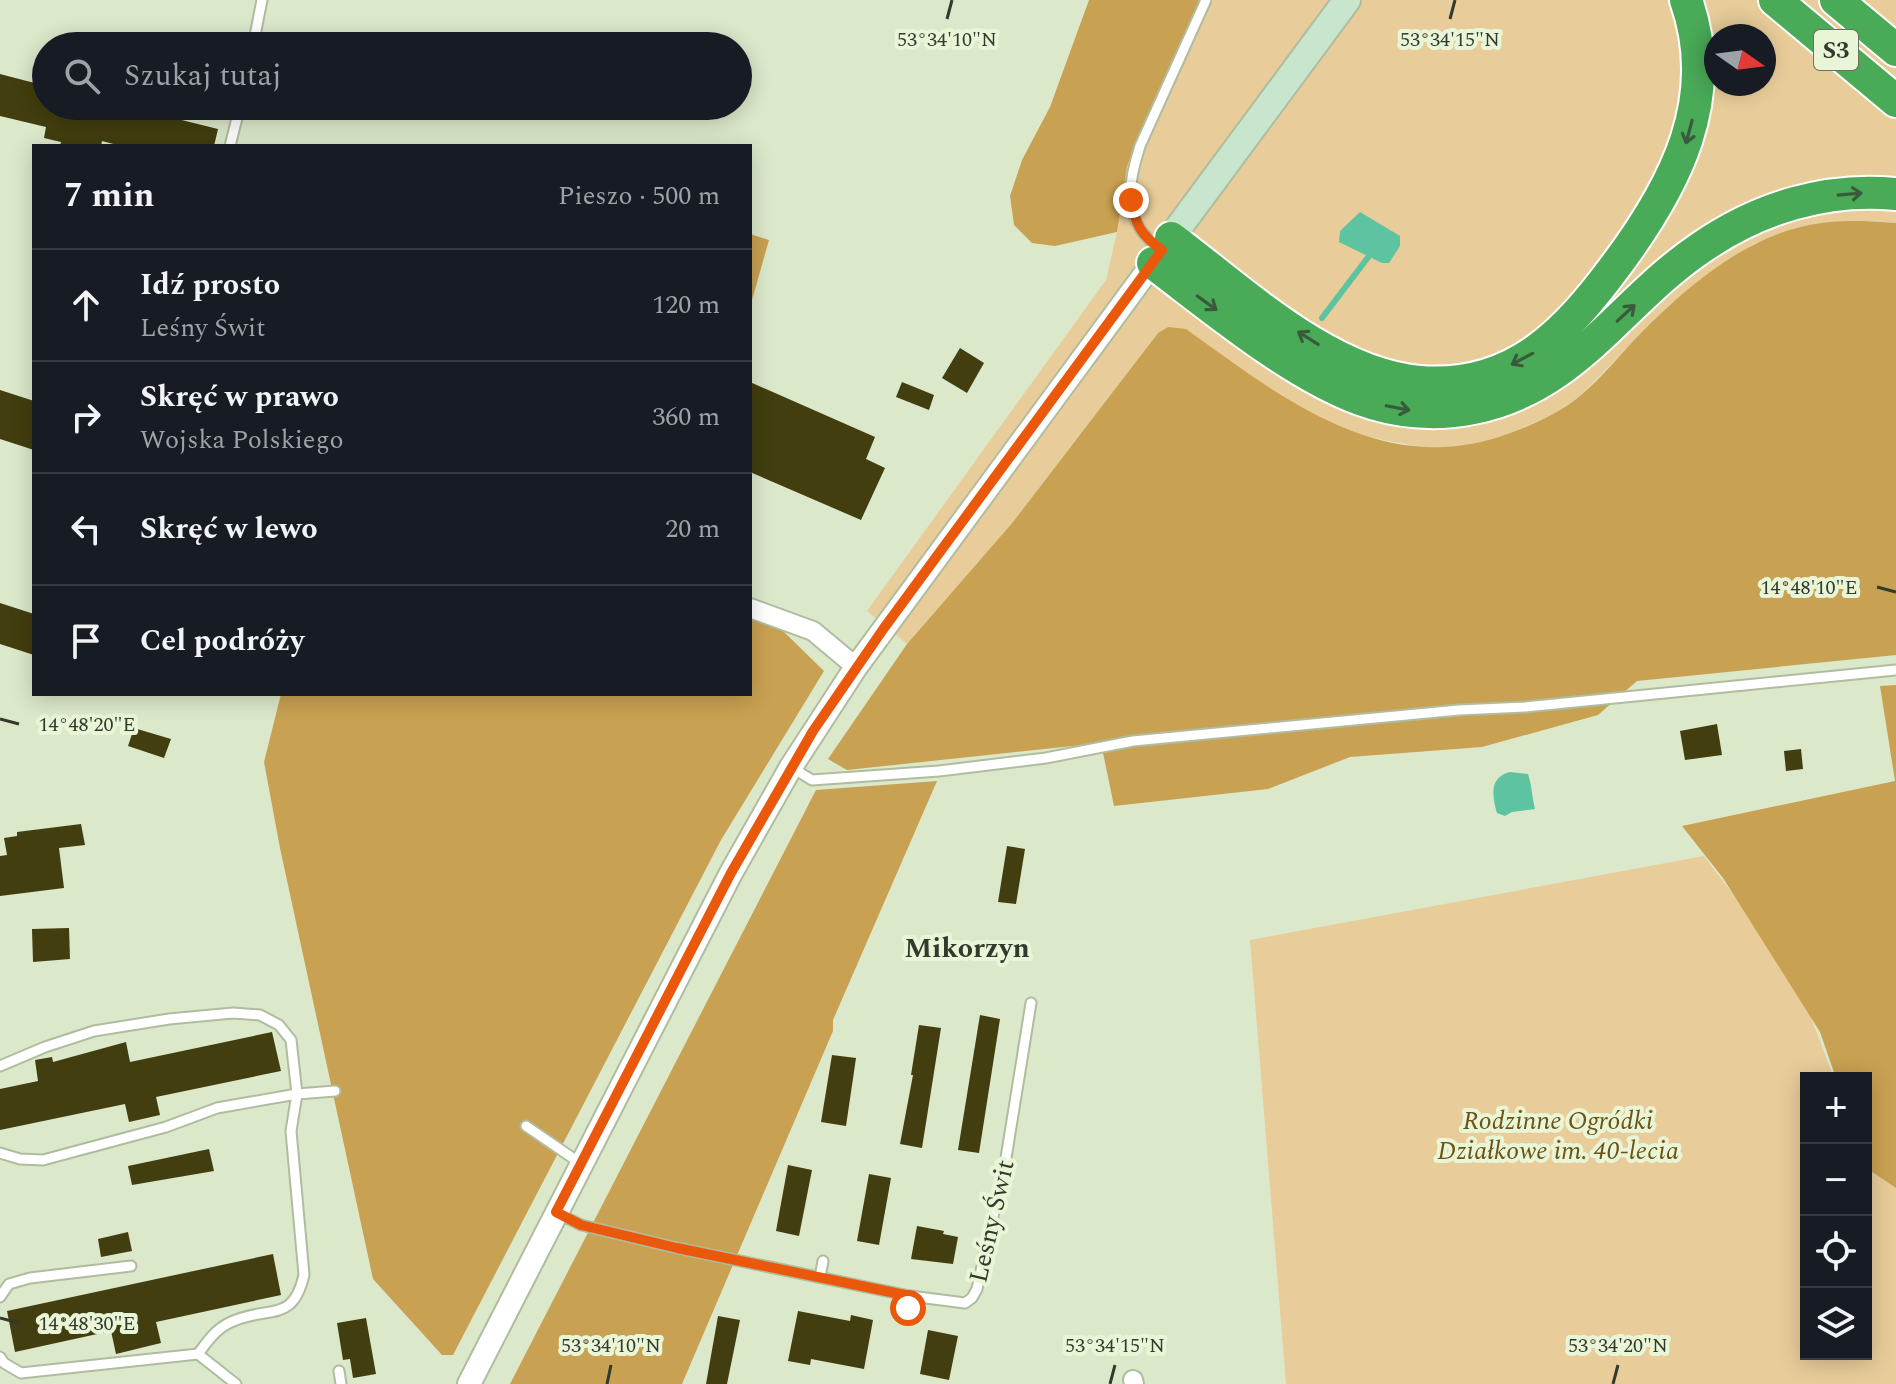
<!DOCTYPE html>
<html lang="pl">
<head>
<meta charset="utf-8">
<style>
	:root { --surface:#171b24; --page:#242831; --text:#f1f3f6; --muted:#9ea1a6; --line:#363941 }
	body { margin:0; font-family:Spectral,serif; background:var(--page); color:var(--text) }
	.controls { position:absolute; right:24px; bottom:24px; display:grid; overflow:hidden; border-radius:0px; box-shadow:0 4px 20px #0003 }
	.controls button { width:72px; height:72px; display:grid; place-items:center; padding:0; border:0; border-bottom:2px solid var(--line); background:var(--surface); color:var(--text); font:40px sans-serif }
	.compass { position:absolute; left:1704px; top:24px; width:72px; height:72px; border-radius:50%; background:var(--surface); box-shadow:0 4px 20px #0003; rotate:104deg }
	.stop { position:absolute; width:24px; height:24px; margin:-18px; border:6px solid #ea580c; border-radius:50%; background:#fff }
	.stop.end { background:#ea580c; border-color:#fff; box-shadow:0 2px 8px #0008 }
	.list { margin:0; padding:0; list-style:none }
	h2 { display:flex; justify-content:space-between; align-items:center; height:104px; margin:0; padding:0 32px; font-size:34px }
	h2 small { font-size:26px; font-weight:400; color:var(--muted) }
	.list li { display:grid; grid-template-columns:52px 1fr auto; gap:24px; align-items:center; box-sizing:border-box; height:112px; padding:0 32px; border-top:2px solid var(--line) }
	.list b { display:block; font-size:30px; white-space:nowrap }
	.list p { margin:0; font-size:26px; white-space:nowrap; color:var(--muted) }
	.list em { font-size:26px; font-style:normal; color:var(--muted) }
	.icon { flex:none; width:44px; height:44px; fill:none; stroke:currentColor; stroke-width:2; stroke-linecap:round; stroke-linejoin:round }
	.map { position:relative; flex:none; width:1896px; height:1384px; overflow:hidden }
	.search { position:absolute; background:var(--surface); box-shadow:0 4px 20px #0003; left:32px; top:32px; width:720px; height:88px; display:flex; align-items:center; gap:20px; box-sizing:border-box; padding:0 28px; border-radius:44px; color:var(--muted); font-size:30px }
	.panel { position:absolute; background:var(--surface); box-shadow:0 4px 20px #0003; left:32px; top:144px; width:720px; height:552px; border-radius:0px }
	.map>svg:first-child { display:block }
	.green { fill:#e8cd9a; fill-rule:evenodd }
	.forest { fill:#c9a152 }
	.water { fill:#5ec3a0 }
	.lines { fill:none; stroke-linecap:round; stroke-linejoin:round }
	.stream { stroke:#5ec3a0; stroke-width:6 }
	.building { fill:#423e0f }
	.service-casing { stroke:#b0bc9f; stroke-width:13 }
	.minor-casing { stroke:#b0bc9f; stroke-width:22 }
	.tertiary-casing { stroke:#b0bc9f; stroke-width:26 }
	.secondary-casing { stroke:#b0bc9f; stroke-width:30 }
	.motorway-casing { stroke:#fff; stroke-width:36 }
	.service { stroke:#fff; stroke-width:9 }
	.minor { stroke:#fff; stroke-width:18 }
	.tertiary { stroke:#fff; stroke-width:22 }
	.secondary { stroke:#c8e6cd; stroke-width:26 }
	.motorway { stroke:#49aa58; stroke-width:32 }
	.oneway { stroke:#3a5b3b }
	.route { stroke:#ea580c; stroke-width:10 }
	.ticks { fill:none; stroke:#34392e; stroke-width:3 }
	.labels { text-anchor:middle; stroke-width:8; stroke-linejoin:round; paint-order:stroke }
	.shield { fill:#e9f5d7; stroke:#6a7161; stroke-width:2 }
	.shield-label { font-size:24px; font-weight:bold; fill:#34392e }
	.park-label { font-size:26px; font-style:italic; fill:#6d5215; stroke:#e9f5d7 }
	.street-label { font-size:26px; fill:#34392e; stroke:#e9f5d7 }
	.neighbourhood-label { font-size:28px; font-weight:bold; fill:#34392e; stroke:#e9f5d7 }
	.ticks-label { font-size:20px; text-anchor:middle; fill:#34392e; stroke:#e9f5d7; stroke-width:8; stroke-linejoin:round; paint-order:stroke }
</style>
</head>
<body>
<div class="map">
<svg width="1896" height="1384" viewBox="0 0 1896 1384">
	<rect width="100%" height="100%" fill="#dce8ca"/>
	<g class="green">
		<path d="M1200 0H1896V223L1864 221 1755 243 1705 276 1666 308 1580 396 1553 415 1495 439 1456 447H1420L1364 436 1337 427 1277 395 1168 327 1158 333 1013 522 907 644 867 611 1106 280 1117 232 1126 166ZM1716 36H1764V84H1716Z"/>
		<polygon points="1704,856 1796,978 1834,1078 1806,1078 1806,1354 1866,1354 1866,1144 1896,1167 1896,1384 1286,1384 1250,940"/>
	</g>
	<g class="forest">
		<polygon points="1089,0 1200,0 1127,166 1117,232 1055,246 1032,243 1014,225 1010,196 1022,160 1050,107"/>
		<path d="M1864 221 1896 223V655L1637 681 1598 715 1482 747 1350 757 1268 789 1114 806 1101 743 847 770 828 759 907 644 1013 522 1158 333 1168 327 1186 329C1282 398 1385 481 1510 433 1535 424 1559 413 1580 396 1603 377 1622 352 1643 331 1692 282 1751 232 1822 223 1836 221 1850 221 1864 221Z"/>
		<polygon points="750,234 769,240 750,307"/>
		<polygon points="750,616 778,626 824,671 721,840 453,1355 442,1355 373,1279 280,848 264,762 281,694 750,694"/>
		<polygon points="1896,685 1896,1188 1868,1169 1866,1162 1866,1078 1836,1078 1820,1032 1723,878 1682,826 1895,781 1880,686"/>
		<polygon points="937,781 833,1020 833,1031 682,1384 510,1384 816,790"/>
	</g>
	<g class="water">
		<polygon points="1360,212 1400,236 1400,246 1389,263 1382,263 1339,242 1340,231"/>
		<path d="M1510 772 1528 774C1532 786 1532 797 1535 809L1512 812 1505 816 1497 813C1492 796 1489 777 1510 772Z"/>
	</g>
	<g class="lines">
		<polyline class="stream" points="1322,318 1369,256"/>
	</g>
	<g class="building">
		<polygon points="0,74 46,86 46,106 125,106 218,129 214,146 121,146 102,141 101,146 60,146 61,142 44,138 46,127 0,116"/>
		<polygon points="960,348 984,363 967,393 942,378"/>
		<polygon points="750,382 875,437 866,459 885,468 861,520 750,472"/>
		<polygon points="902,382 934,395 929,410 896,397"/>
		<polygon points="0,390 34,401 34,450 0,439"/>
		<polygon points="0,603 34,614 34,655 0,644"/>
		<polygon points="1717,724 1722,755 1685,760 1680,731"/>
		<polygon points="134,728 171,739 164,758 128,746"/>
		<polygon points="1801,749 1803,769 1786,771 1784,751"/>
		<polygon points="81,824 85,845 59,848 64,888 0,896 0,856 7,855 4,838 17,836 17,832"/>
		<polygon points="1007,846 1025,849 1016,904 998,902"/>
		<polygon points="69,928 70,959 33,962 32,929"/>
		<polygon points="980,1015 1000,1019 979,1153 958,1150"/>
		<polygon points="919,1025 941,1028 922,1148 900,1144 913,1075 911,1075"/>
		<polygon points="272,1032 281,1071 156,1097 160,1115 129,1122 125,1104 0,1130 0,1089 38,1081 35,1060 52,1057 53,1062 126,1042 130,1062"/>
		<polygon points="832,1055 856,1058 846,1126 821,1122"/>
		<polygon points="209,1149 214,1171 132,1185 128,1166"/>
		<polygon points="788,1165 812,1170 799,1236 776,1231"/>
		<polygon points="869,1174 891,1178 879,1245 857,1241"/>
		<polygon points="917,1226 944,1231 943,1234 958,1237 953,1264 911,1259"/>
		<polygon points="128,1232 132,1251 101,1257 98,1239"/>
		<polygon points="273,1254 281,1295 156,1322 161,1343 116,1354 111,1331 15,1352 7,1311"/>
		<polygon points="798,1311 850,1321 851,1315 873,1320 864,1369 811,1359 810,1365 788,1361"/>
		<polygon points="718,1316 740,1320 727,1384 706,1384"/>
		<polygon points="366,1318 376,1374 353,1378 350,1359 343,1360 337,1323"/>
		<polygon points="928,1330 958,1336 949,1380 920,1374"/>
	</g>
	<g class="lines">
		<g class="service-casing">
			<g id="service">
				<polyline points="253,46 262,0"/>
				<polyline points="230,146 240,106"/>
				<path d="M1159 248C1122 221 1127 186 1140 146L1206 0"/>
				<polyline points="791,767 812,780 939,771 1046,758 1133,741 1459,710 1525,707 1896,670"/>
				<path d="M0 1066 45 1047 94 1031 169 1019 233 1013 260 1015 279 1025 291 1040 297 1094 291 1131 304 1275C293 1322 272 1306 236 1320 218 1326 209 1339 198 1354"/>
				<polyline points="526,1126 580,1163"/>
				<polyline points="0,1153 20,1159 43,1160 166,1127 217,1108 297,1094 335,1091"/>
				<polyline points="559,1214 581,1225 677,1248 910,1296 965,1303 972,1298 977,1289 1006,1158 1031,1003"/>
				<polyline points="820,1277 823,1261"/>
				<polyline points="0,1297 9,1284 30,1278 131,1266"/>
				<polyline points="908,1308 910,1296"/>
				<polyline points="0,1357 4,1363 21,1373 198,1354 236,1384"/>
				<polyline points="339,1371 341,1384"/>
			</g>
		</g>
		<g class="minor-casing">
			<g id="minor">
				<polyline points="750,608 813,631 856,667"/>
				<polyline points="1133,1380 1134,1384"/>
			</g>
		</g>
		<g class="tertiary-casing">
			<polyline id="tertiary" points="469,1384 731,873 791,767 856,667 1153,263"/>
		</g>
		<g class="secondary-casing">
			<polyline id="secondary" points="1159,254 1347,0"/>
		</g>
		<g class="motorway-casing">
			<g id="motorway">
				<polyline points="1775,0 1896,101"/>
				<polyline points="1836,0 1896,50"/>
				<path d="M1171 238C1242 291 1328 374 1420 382 1514 389 1566 333 1617 264 1675 186 1721 99 1686 0"/>
				<path d="M1153 263C1213 308 1290 373 1360 399 1395 412 1435 416 1473 408 1576 388 1621 301 1702 247 1759 208 1826 187 1896 194"/>
			</g>
		</g>
		<use href="#service" class="service"/>
		<use href="#minor" class="minor"/>
		<use href="#tertiary" class="tertiary"/>
		<use href="#secondary" class="secondary"/>
		<use href="#motorway" class="motorway"/>
	</g>
	<defs><path id="oneway-shaft" d="M-6 0H5M1.5-3L5.5 0L1.5 3" fill="none" stroke-width="1.6" stroke-linecap="round" stroke-linejoin="round" transform="scale(2)"/></defs>
	<g class="oneway">
		<use href="#oneway-shaft" transform="translate(1689 132) rotate(105)"/>
		<use href="#oneway-shaft" transform="translate(1850 194) rotate(-5)"/>
		<use href="#oneway-shaft" transform="translate(1207 303) rotate(36)"/>
		<use href="#oneway-shaft" transform="translate(1626 313) rotate(-43)"/>
		<use href="#oneway-shaft" transform="translate(1308 338) rotate(-148)"/>
		<use href="#oneway-shaft" transform="translate(1522 359) rotate(152)"/>
		<use href="#oneway-shaft" transform="translate(1398 408) rotate(11)"/>
	</g>
	<g class="lines">
		<path class="route" d="M908 1308 910 1296 677 1248 581 1225 556 1212 731 873 813 731 884 628 1162 250C1142 236 1135 225 1131 200"/>
	</g>
	<path class="ticks" d="M947 19 952 0M1450 19 1455 0M1877 587 1896 592M0 719 19 724M0 1318 19 1323M607 1384 611 1365M1110 1384 1115 1365M1613 1384 1618 1365"/>
	<g class="labels">
		<rect class="shield" x="1814" y="30" width="44" height="40" rx="6"/>
		<g class="shield-label">
			<text x="1836" y="58">S3</text>
		</g>
		<g class="park-label">
			<text x="1558" y="1129">Rodzinne Ogródki<tspan x="1558" dy="30">Działkowe im. 40-lecia</tspan></text>
		</g>
		<g class="street-label">
			<text transform="translate(991 1221) rotate(-77)" y="9">Leśny Świt</text>
		</g>
		<g class="neighbourhood-label">
			<text x="967" y="957">Mikorzyn</text>
		</g>
	</g>
	<g class="ticks-label">
		<text x="947" y="46">53°34'10"N</text>
		<text x="1450" y="46">53°34'15"N</text>
		<text x="1809" y="594">14°48'10"E</text>
		<text x="87" y="731">14°48'20"E</text>
		<text x="87" y="1330">14°48'30"E</text>
		<text x="611" y="1352">53°34'10"N</text>
		<text x="1115" y="1352">53°34'15"N</text>
		<text x="1618" y="1352">53°34'20"N</text>
	</g>
</svg>
<div class="controls">
<button>+</button>
<button>−</button>
<button><svg class="icon" aria-label="locate" viewBox="0 0 24 24"><circle cx="12" cy="12" r="6"/><path d="M12 2v4M12 18v4M2 12h4M18 12h4"/></svg></button>
<button><svg class="icon" aria-label="layers" viewBox="0 0 24 24"><path d="M12 4l9 5-9 5-9-5zM3 14l9 5 9-5"/></svg></button>
</div>
<svg class="compass" viewBox="-18 -18 36 36"><path d="M0-13l5 13h-10z" fill="#e53935"/><path d="M0 13l5-13h-10z" fill="#9ea1a6"/></svg>
<div class="stop" style="left:908px;top:1308px"></div>
<div class="stop end" style="left:1131px;top:200px"></div>
<div class="search"><svg class="icon" aria-label="search" viewBox="0 0 24 24"><circle cx="10" cy="10" r="6"/><path d="M15 15l6 6"/></svg>Szukaj tutaj</div>
<section class="panel">
<h2>7 min<small>Pieszo · 500 m</small></h2>
<ul class="list">
<li><svg class="icon" aria-label="ahead" viewBox="0 0 24 24"><path d="M12 20V5M6 11l6-6 6 6"/></svg><div><b>Idź prosto</b><p>Leśny Świt</p></div><em>120 m</em></li>
<li><svg class="icon" aria-label="right" viewBox="0 0 24 24"><path d="M7 20v-9h11M14 6l5 5-5 5"/></svg><div><b>Skręć w prawo</b><p>Wojska Polskiego</p></div><em>360 m</em></li>
<li><svg class="icon" aria-label="left" viewBox="0 0 24 24"><path d="M17 20v-9H6M10 6l-5 5 5 5"/></svg><div><b>Skręć w lewo</b></div><em>20 m</em></li>
<li><svg class="icon" aria-label="arrive" viewBox="0 0 24 24"><path d="M6 21V4h12l-3 4 3 4H6"/></svg><div><b>Cel podróży</b></div></li>
</ul>
</section>
</div>
</body>
</html>
